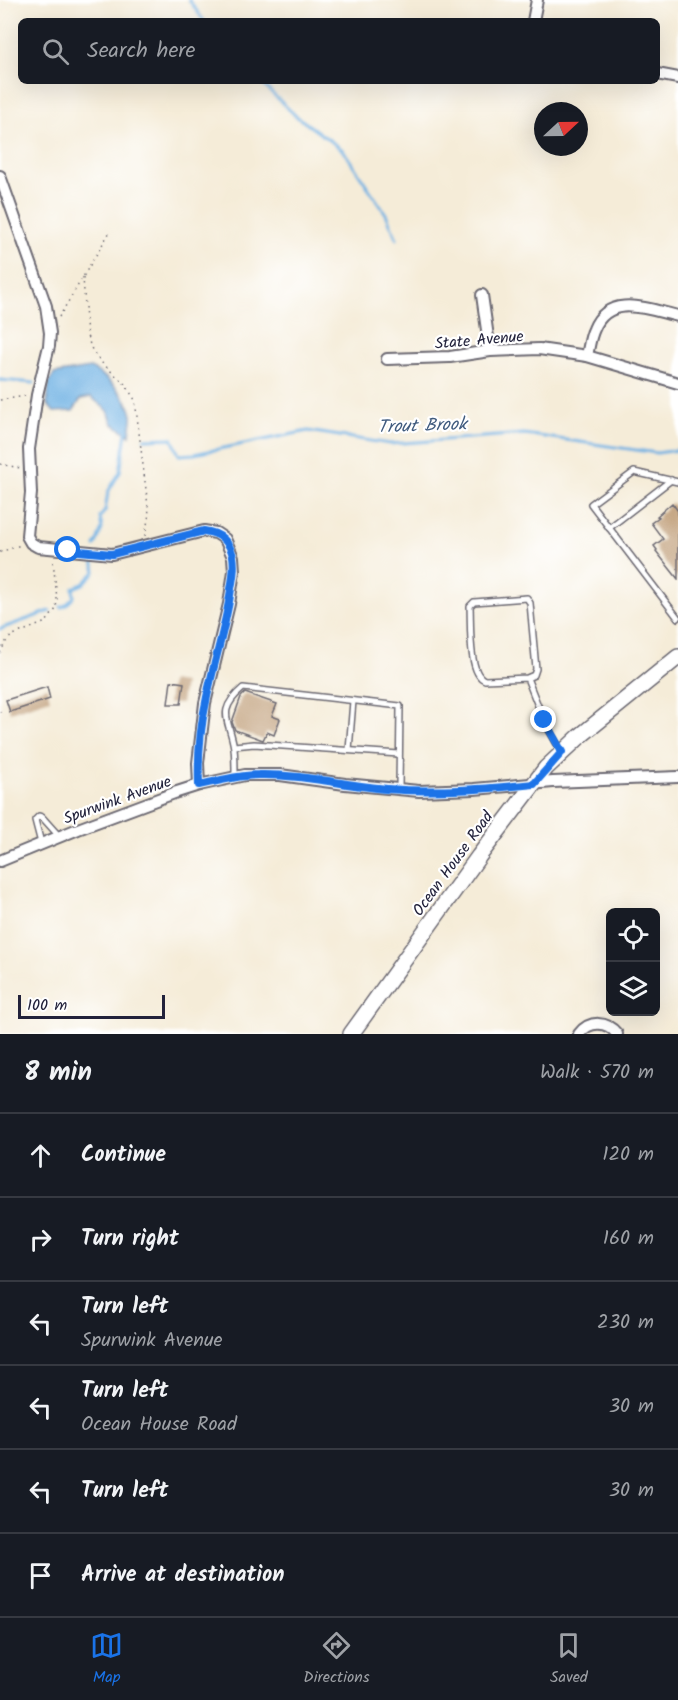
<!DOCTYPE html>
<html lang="en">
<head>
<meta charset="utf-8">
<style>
	:root { --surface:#171b24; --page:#242831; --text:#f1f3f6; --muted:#9ea1a6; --line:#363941; --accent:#1a73e8 }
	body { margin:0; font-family:Kalam,sans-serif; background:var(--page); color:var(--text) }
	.controls { position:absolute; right:18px; bottom:18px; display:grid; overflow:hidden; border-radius:9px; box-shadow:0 6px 24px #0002 }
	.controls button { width:54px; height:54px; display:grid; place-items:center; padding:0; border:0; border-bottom:2px solid var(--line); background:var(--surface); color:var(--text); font:30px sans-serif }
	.compass { position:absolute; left:534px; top:102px; width:54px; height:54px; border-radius:50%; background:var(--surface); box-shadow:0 6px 24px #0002; rotate:68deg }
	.scale { position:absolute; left:18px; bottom:15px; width:147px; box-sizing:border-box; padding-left:6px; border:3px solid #22223b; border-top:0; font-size:16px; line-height:21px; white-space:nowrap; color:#22223b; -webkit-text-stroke:4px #fff; paint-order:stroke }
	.stop { position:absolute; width:18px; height:18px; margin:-14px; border:4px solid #1a73e8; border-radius:50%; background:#fff }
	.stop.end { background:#1a73e8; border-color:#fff; box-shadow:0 2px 6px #0008 }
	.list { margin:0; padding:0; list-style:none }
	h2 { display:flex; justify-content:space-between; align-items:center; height:78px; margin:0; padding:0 24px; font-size:26px }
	h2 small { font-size:20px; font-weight:400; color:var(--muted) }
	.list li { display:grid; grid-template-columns:39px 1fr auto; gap:18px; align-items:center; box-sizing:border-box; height:84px; padding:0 24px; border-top:2px solid var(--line) }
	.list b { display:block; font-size:22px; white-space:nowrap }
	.list p { margin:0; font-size:20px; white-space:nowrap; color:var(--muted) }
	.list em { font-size:20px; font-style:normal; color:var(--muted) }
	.icon { flex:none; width:33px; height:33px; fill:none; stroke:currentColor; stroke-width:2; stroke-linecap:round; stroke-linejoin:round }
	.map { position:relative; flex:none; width:678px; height:1034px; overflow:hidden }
	.search { position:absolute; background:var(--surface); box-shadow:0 6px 24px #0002; left:18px; right:18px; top:18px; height:66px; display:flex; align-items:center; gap:15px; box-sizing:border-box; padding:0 21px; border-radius:9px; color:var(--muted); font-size:22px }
	.sheet { height:582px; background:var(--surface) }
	nav { display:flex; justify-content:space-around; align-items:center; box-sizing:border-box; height:84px; border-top:2px solid var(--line); background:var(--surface); font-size:16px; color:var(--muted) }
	nav a { display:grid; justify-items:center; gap:3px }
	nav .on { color:var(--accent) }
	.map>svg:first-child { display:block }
	.water { fill:#6eb1e3; stroke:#486a8f; stroke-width:1.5 }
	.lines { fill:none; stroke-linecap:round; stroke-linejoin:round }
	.stream { stroke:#6eb1e3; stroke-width:3 }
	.building { fill:#c2a27e }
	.lane-casing { stroke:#6c6972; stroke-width:8 }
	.street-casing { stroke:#6c6972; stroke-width:14 }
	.secondary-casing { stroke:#6c6972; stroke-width:18 }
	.path { stroke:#6c6972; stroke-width:1.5; stroke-dasharray:1.5 4.5; stroke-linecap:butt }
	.lane { stroke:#fff; stroke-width:5 }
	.street { stroke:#fff; stroke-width:10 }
	.secondary { stroke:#fff; stroke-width:15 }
	.route { stroke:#1a73e8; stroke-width:8 }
	.labels { text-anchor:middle; stroke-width:4.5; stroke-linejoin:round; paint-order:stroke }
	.street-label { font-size:16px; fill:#22223b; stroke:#fff }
	.water-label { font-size:18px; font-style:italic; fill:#405b7e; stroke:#fff }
</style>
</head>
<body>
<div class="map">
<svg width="678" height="1034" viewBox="0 0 678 1034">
	<rect width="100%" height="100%" fill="#fff"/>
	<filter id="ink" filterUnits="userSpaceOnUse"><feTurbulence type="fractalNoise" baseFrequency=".0167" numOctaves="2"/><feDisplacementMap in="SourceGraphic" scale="12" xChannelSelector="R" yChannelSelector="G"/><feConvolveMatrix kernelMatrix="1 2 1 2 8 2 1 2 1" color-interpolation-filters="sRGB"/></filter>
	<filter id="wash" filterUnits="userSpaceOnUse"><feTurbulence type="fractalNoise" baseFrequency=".008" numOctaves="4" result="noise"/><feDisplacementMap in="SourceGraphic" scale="24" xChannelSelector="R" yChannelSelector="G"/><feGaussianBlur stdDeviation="1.35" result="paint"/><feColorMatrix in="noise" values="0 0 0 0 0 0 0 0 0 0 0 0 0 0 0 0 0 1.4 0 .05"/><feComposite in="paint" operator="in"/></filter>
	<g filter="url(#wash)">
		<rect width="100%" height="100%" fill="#f5ecd8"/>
		<path class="water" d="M90 368C105 374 129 398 132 415 133 421 130 429 130 435L113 424 108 411 91 397 81 399 73 411 54 412 47 404 49 382 54 374Z"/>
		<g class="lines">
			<g class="stream">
				<polyline points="189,0 204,21"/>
				<polyline points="259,81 296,116 343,150 386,214 397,239"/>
				<polyline points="0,380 34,383"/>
				<polyline points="144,439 172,438 179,455 194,454 308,431 390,444 524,434 657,453 678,450"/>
				<polyline points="95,546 102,529 100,517 105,511 108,492 120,472 126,432"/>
				<polyline points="61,607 66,605 74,597 73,588 83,584 95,572 93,558"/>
				<polyline points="0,629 50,611"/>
			</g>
		</g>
		<g id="blocks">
			<g class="building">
				<polygon points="672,503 678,511 678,579 656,551 657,550 654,546 663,539 651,523 659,517 657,516"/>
				<polygon points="171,681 184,683 181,704 168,704"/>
				<polygon points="47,687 50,699 10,712 6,700"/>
				<polygon points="245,693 277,704 272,716 280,719 274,735 267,732 263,740 235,730 232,722 241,697"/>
			</g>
		</g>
	</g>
	<g filter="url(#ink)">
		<use href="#blocks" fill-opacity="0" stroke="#6c6972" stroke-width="1.5"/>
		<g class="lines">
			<g class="lane-casing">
				<g id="lane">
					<polyline points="678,482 634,472 591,504 678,618"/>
					<polyline points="609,528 671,480"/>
					<path d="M527 678 485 680C468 675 471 623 470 606L474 602 527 598 530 603 536 669 534 675 527 678 544 721 561 751"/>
					<polyline points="234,746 254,744 399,754"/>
					<polyline points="349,750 353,701"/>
					<path d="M235 776C235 767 235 757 234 748 230 720 215 712 243 688L400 706 399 789"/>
					<polyline points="41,843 35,820 39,816 42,817 59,836"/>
				</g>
			</g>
			<g class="street-casing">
				<g id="street">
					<polyline points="533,21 537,0"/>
					<polyline points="657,74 678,78"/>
					<polyline points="0,176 46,306 50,333 49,346 37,395 29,449 31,493 27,536 31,543 38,547 112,554 204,531 216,533 225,539 233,557 234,571 229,604 205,703 198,763 199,785"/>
					<polyline points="482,295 490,351"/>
					<path d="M587 356C589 347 590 337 594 329 609 292 650 310 678 316"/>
					<polyline points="387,359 450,357 490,351 539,349 587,356 678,383"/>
					<polyline points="0,861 78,829 177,792 199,785 245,775 280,775 345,784 419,791 474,789 553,782 678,777"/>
					<path d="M579 1034C590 1020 607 1021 617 1034"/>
				</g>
			</g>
			<g class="secondary-casing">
				<polyline id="secondary" points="351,1034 479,856 546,768 579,737 678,657"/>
			</g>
			<g class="path">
				<polyline points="83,277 87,336 92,350 102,363 125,384 135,400 149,514 145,536"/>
				<polyline points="59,317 111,230"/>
				<polyline points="0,400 26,396"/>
				<polyline points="0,464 20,468"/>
				<polyline points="0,552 21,545"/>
				<polyline points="0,653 7,640 13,635 46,622 56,609 57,599 53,560"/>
				<polyline points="0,711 1,714"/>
			</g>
			<use href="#lane" class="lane"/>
			<use href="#street" class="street"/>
			<use href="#secondary" class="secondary"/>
		</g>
	</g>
	<g class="lines" filter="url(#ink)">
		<path class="route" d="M68 550 112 554 204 531C219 533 229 540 233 556 235 567 233 578 231 589 226 627 213 664 206 702 200 728 198 757 199 785 219 781 238 775 258 775 301 774 344 785 387 789 436 793 485 789 534 784L562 752 544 720"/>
	</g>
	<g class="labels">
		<g class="street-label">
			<text transform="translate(479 339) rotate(-5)" y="6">State Avenue</text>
			<text transform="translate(117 799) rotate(-20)" y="6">Spurwink Avenue</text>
			<text transform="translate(452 863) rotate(-54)" y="6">Ocean House Road</text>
		</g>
		<g class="water-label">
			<text transform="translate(422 425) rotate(-2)" y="6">Trout Brook</text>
		</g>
	</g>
</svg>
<div class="controls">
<button><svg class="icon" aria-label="locate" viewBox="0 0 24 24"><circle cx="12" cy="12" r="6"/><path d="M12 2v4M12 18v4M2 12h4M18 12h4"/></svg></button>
<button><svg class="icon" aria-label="layers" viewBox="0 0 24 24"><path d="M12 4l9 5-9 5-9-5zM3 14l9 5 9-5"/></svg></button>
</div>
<svg class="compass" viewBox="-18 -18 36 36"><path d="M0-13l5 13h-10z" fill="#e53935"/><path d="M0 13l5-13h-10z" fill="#9ea1a6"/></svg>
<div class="scale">100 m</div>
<div class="stop" style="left:68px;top:550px"></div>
<div class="stop end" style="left:544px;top:720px"></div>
<div class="search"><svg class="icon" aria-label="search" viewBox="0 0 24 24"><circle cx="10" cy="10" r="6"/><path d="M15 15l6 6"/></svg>Search here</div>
</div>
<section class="sheet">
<h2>8 min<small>Walk · 570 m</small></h2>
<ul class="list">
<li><svg class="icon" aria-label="ahead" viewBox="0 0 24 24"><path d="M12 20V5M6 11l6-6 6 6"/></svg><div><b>Continue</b></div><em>120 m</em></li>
<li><svg class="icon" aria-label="right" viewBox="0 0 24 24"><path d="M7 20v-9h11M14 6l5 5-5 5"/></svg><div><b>Turn right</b></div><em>160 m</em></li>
<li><svg class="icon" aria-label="left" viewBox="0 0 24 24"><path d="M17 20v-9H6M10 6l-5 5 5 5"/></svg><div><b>Turn left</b><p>Spurwink Avenue</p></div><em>230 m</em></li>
<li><svg class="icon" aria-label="left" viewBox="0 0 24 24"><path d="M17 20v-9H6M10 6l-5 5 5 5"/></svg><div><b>Turn left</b><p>Ocean House Road</p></div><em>30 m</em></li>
<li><svg class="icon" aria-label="left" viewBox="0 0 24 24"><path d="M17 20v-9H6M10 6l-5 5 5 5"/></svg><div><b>Turn left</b></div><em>30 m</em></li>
<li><svg class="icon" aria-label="arrive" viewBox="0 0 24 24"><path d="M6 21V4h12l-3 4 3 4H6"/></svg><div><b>Arrive at destination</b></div></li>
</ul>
</section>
<nav>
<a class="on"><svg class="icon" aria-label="map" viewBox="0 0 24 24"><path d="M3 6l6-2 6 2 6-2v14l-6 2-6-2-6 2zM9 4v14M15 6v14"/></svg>Map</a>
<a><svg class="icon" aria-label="directions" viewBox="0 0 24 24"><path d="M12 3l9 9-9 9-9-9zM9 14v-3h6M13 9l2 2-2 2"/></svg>Directions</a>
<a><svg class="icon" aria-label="saved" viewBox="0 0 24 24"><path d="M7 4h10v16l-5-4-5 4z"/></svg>Saved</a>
</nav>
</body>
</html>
